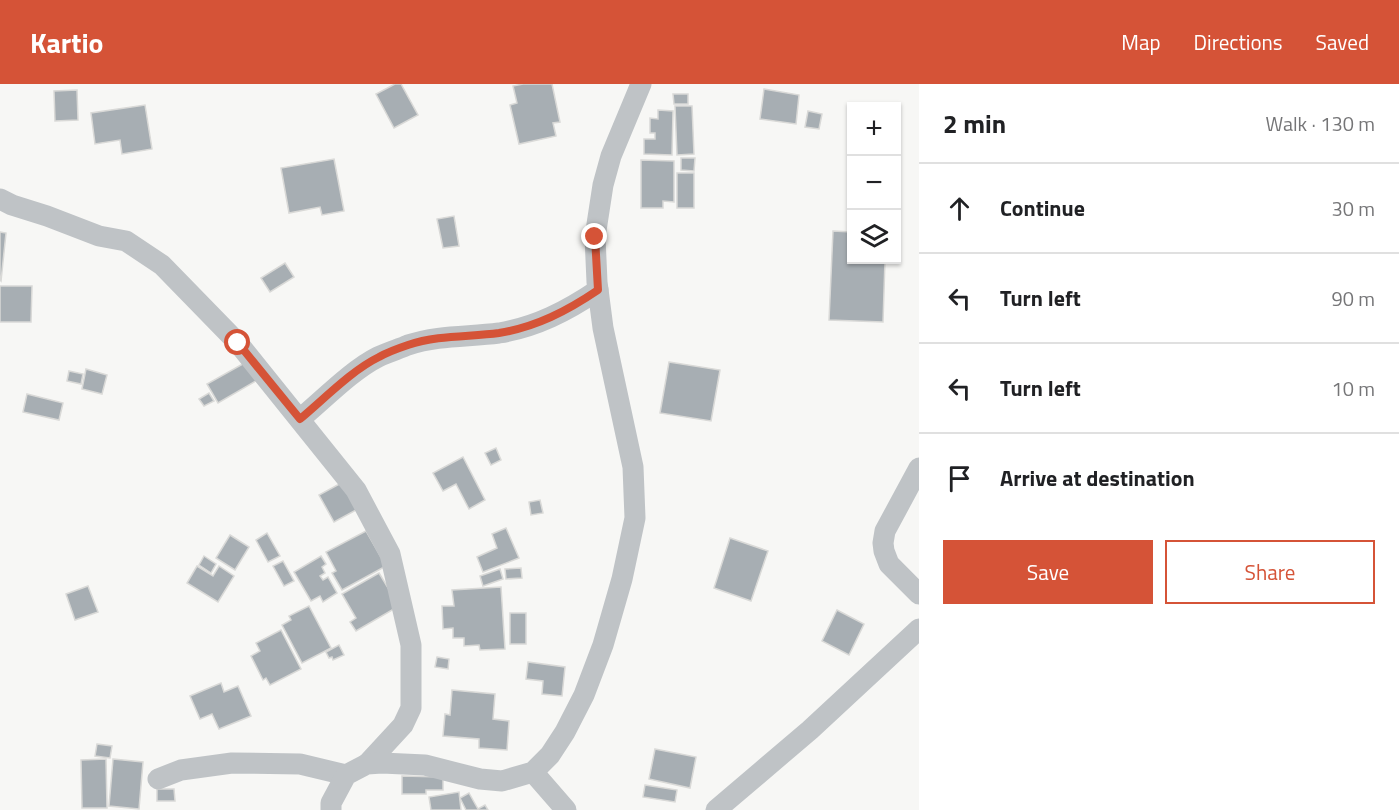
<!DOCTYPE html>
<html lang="en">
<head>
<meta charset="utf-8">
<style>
	:root { --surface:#fff; --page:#f6f6f6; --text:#202124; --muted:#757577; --line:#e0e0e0; --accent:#d55337 }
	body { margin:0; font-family:"Titillium Web",sans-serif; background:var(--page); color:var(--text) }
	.controls { position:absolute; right:18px; top:18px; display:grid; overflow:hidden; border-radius:0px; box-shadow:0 2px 4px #0004 }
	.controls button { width:54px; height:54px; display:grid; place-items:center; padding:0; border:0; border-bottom:2px solid var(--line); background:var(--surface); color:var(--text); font:30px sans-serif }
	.stop { position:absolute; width:18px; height:18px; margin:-14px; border:4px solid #d55337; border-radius:50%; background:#fff }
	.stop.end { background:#d55337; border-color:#fff; box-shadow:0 2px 6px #0008 }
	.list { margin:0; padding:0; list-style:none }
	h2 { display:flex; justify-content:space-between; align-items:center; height:78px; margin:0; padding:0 24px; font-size:26px }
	h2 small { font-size:20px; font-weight:400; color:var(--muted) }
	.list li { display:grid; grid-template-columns:39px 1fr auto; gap:18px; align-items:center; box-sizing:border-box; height:90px; padding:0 24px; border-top:2px solid var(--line) }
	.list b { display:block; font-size:22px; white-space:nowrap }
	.list em { font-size:20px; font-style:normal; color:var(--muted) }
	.actions { display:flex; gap:12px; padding:18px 24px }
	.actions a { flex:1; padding:14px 0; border:2px solid var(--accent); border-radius:0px; text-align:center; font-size:21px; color:var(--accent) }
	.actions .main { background:var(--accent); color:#fff }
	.icon { flex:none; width:33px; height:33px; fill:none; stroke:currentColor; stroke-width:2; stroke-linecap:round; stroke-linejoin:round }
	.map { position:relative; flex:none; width:919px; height:726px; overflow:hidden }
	header { display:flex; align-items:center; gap:36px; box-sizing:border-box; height:84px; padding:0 30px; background:var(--accent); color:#fff }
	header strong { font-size:28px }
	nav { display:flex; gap:33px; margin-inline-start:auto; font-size:21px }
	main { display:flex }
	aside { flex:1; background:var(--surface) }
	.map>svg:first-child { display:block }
	.building { fill:#a7aeb3; stroke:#d9d9d7; stroke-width:1.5 }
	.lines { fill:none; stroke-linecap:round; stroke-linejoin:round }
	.street { stroke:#bfc3c6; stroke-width:21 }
	.route { stroke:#d55337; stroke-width:8 }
</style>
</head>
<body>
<header>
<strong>Kartio</strong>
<nav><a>Map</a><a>Directions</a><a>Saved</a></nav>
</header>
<main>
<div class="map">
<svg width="919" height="726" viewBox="0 0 919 726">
	<rect width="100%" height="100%" fill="#f7f7f5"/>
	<g class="building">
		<polygon points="395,0 401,0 418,31 394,44 376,10"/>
		<polygon points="523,0 552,0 560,38 553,39 556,52 519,60 510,21 517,19 513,2"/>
		<polygon points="764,5 799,11 796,40 760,35"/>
		<polygon points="77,6 78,36 55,37 54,7"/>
		<polygon points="673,10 688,10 688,20 674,20"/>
		<polygon points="145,21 152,65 122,70 120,56 95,60 91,29"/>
		<polygon points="675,22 692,22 694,70 677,71"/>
		<polygon points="658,26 673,27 672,71 644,70 644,55 655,55 655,49 650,49 650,34 658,35"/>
		<polygon points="808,27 822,30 819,45 805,43"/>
		<polygon points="681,74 695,74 694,87 681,86"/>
		<polygon points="334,75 344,127 322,131 320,123 289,129 281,84"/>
		<polygon points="641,76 674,77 674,118 663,117 663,124 641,124"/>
		<rect x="677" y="89" width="17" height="35"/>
		<polygon points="454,132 459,162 443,164 437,135"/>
		<polygon points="833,147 852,148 852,176 885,176 883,238 829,236"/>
		<polygon points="0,148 6,149 1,197 0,196"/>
		<polygon points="285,179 294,193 270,208 261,194"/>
		<polygon points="0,202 32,202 31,238 0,238"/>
		<polygon points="248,277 259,295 218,319 207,300"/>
		<polygon points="669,278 720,286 711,337 660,329"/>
		<polygon points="86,285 107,291 102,310 82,305"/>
		<polygon points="69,287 83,290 81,300 67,297"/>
		<polygon points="209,309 214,317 204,322 199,315"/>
		<polygon points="27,310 63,319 59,336 23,328"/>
		<polygon points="496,364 501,376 491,381 485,369"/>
		<polygon points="463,373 485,416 469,425 456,400 443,407 433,389"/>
		<polygon points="343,398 358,425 334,438 319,411"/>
		<polygon points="540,416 543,429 531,431 529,418"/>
		<polygon points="506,444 519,474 483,488 477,473 497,464 492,450"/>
		<polygon points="366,447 386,482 342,506 332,489 336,487 326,468"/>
		<polygon points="267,449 280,472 268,478 256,456"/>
		<polygon points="230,451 249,463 235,486 216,474"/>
		<polygon points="730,454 768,467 751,517 714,504"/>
		<polygon points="204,472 216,480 211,489 199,481"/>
		<polygon points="321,472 326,480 322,483 325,489 320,492 323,496 328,493 337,509 323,518 320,512 311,517 294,488"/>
		<polygon points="283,477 294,497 284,502 273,482"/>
		<polygon points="197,482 213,492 219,482 234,492 218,518 187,499"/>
		<polygon points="521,484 522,494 506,495 505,485"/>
		<polygon points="500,485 503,495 483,502 480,492"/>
		<polygon points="379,489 399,522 356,547 350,538 356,534 342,510"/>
		<polygon points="88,502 98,528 75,536 66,510"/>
		<polygon points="501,503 505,565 480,566 479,561 464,562 464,554 453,554 453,544 443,545 442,522 454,522 452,506"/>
		<polygon points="309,522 331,564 302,579 282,541 291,536 289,532"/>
		<polygon points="837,526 864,540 849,571 822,557"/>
		<rect x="510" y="529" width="16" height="31"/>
		<polygon points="281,546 301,585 270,601 266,594 263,596 251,572 260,567 256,559"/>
		<polygon points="339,561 344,571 333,576 332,573 329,574 326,568"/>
		<polygon points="437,573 449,575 448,585 435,583"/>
		<polygon points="528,578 565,583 562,612 542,610 543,597 526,595"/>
		<polygon points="221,599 224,608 238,602 251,632 219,645 212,630 200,635 190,612"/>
		<polygon points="452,606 495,610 493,635 509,637 507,666 479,664 479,655 443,652 445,630 450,631"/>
		<polygon points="97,660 112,662 110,674 95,672"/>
		<polygon points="655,665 696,673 690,704 649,695"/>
		<polygon points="106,675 107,724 82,724 81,676"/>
		<polygon points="113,675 143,678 139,725 109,722"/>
		<polygon points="402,692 443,693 443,706 426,706 426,710 402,710"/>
		<polygon points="645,701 677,706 675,718 643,713"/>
		<polygon points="157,705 174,705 175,717 157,717"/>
		<polygon points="459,708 461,726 431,726 429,713"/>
		<polygon points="469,709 478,725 485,721 488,726 466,726 460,714"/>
	</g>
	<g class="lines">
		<g class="street">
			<polyline points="0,115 12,121 47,132 99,152 126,157 162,181 238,259 356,406 390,470 411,561 411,624 403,641 367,680"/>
			<path d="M300 335C323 316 352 286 378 273 388 268 399 265 408 261 438 251 468 253 499 249 536 243 567 227 598 206"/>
			<polyline points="919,384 885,447 883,459 884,467 889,480 919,510"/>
			<polyline points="533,688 566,726"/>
			<polyline points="158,695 181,686 232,679 300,680 346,691"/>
			<polyline points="331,726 331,719 346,691 367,680 382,679 425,681 480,695 502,697 533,688 550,671 565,648 584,611 603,561 622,495 635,434 633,383 603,244 597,198 595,153 603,101 611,72 641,0"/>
			<polyline points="716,726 810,646 919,545"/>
		</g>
	</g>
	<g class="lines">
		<path class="route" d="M238 259 300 335C323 316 352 286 379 273 388 268 399 264 408 261 438 251 469 253 499 249 536 243 567 227 598 206L595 153"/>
	</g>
</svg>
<div class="controls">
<button>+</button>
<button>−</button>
<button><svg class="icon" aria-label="layers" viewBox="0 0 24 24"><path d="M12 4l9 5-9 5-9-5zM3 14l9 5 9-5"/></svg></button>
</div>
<div class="stop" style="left:238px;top:259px"></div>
<div class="stop end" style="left:595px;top:153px"></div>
</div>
<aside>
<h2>2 min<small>Walk · 130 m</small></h2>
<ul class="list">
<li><svg class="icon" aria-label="ahead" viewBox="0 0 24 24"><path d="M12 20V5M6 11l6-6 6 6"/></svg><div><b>Continue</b></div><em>30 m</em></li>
<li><svg class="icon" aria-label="left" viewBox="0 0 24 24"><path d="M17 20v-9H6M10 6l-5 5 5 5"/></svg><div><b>Turn left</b></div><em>90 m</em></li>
<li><svg class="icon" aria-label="left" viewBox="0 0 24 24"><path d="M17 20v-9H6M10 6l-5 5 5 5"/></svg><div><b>Turn left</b></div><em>10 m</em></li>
<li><svg class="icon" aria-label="arrive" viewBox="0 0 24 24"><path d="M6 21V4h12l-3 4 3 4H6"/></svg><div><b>Arrive at destination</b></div></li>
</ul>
<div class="actions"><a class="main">Save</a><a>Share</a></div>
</aside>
</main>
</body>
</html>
